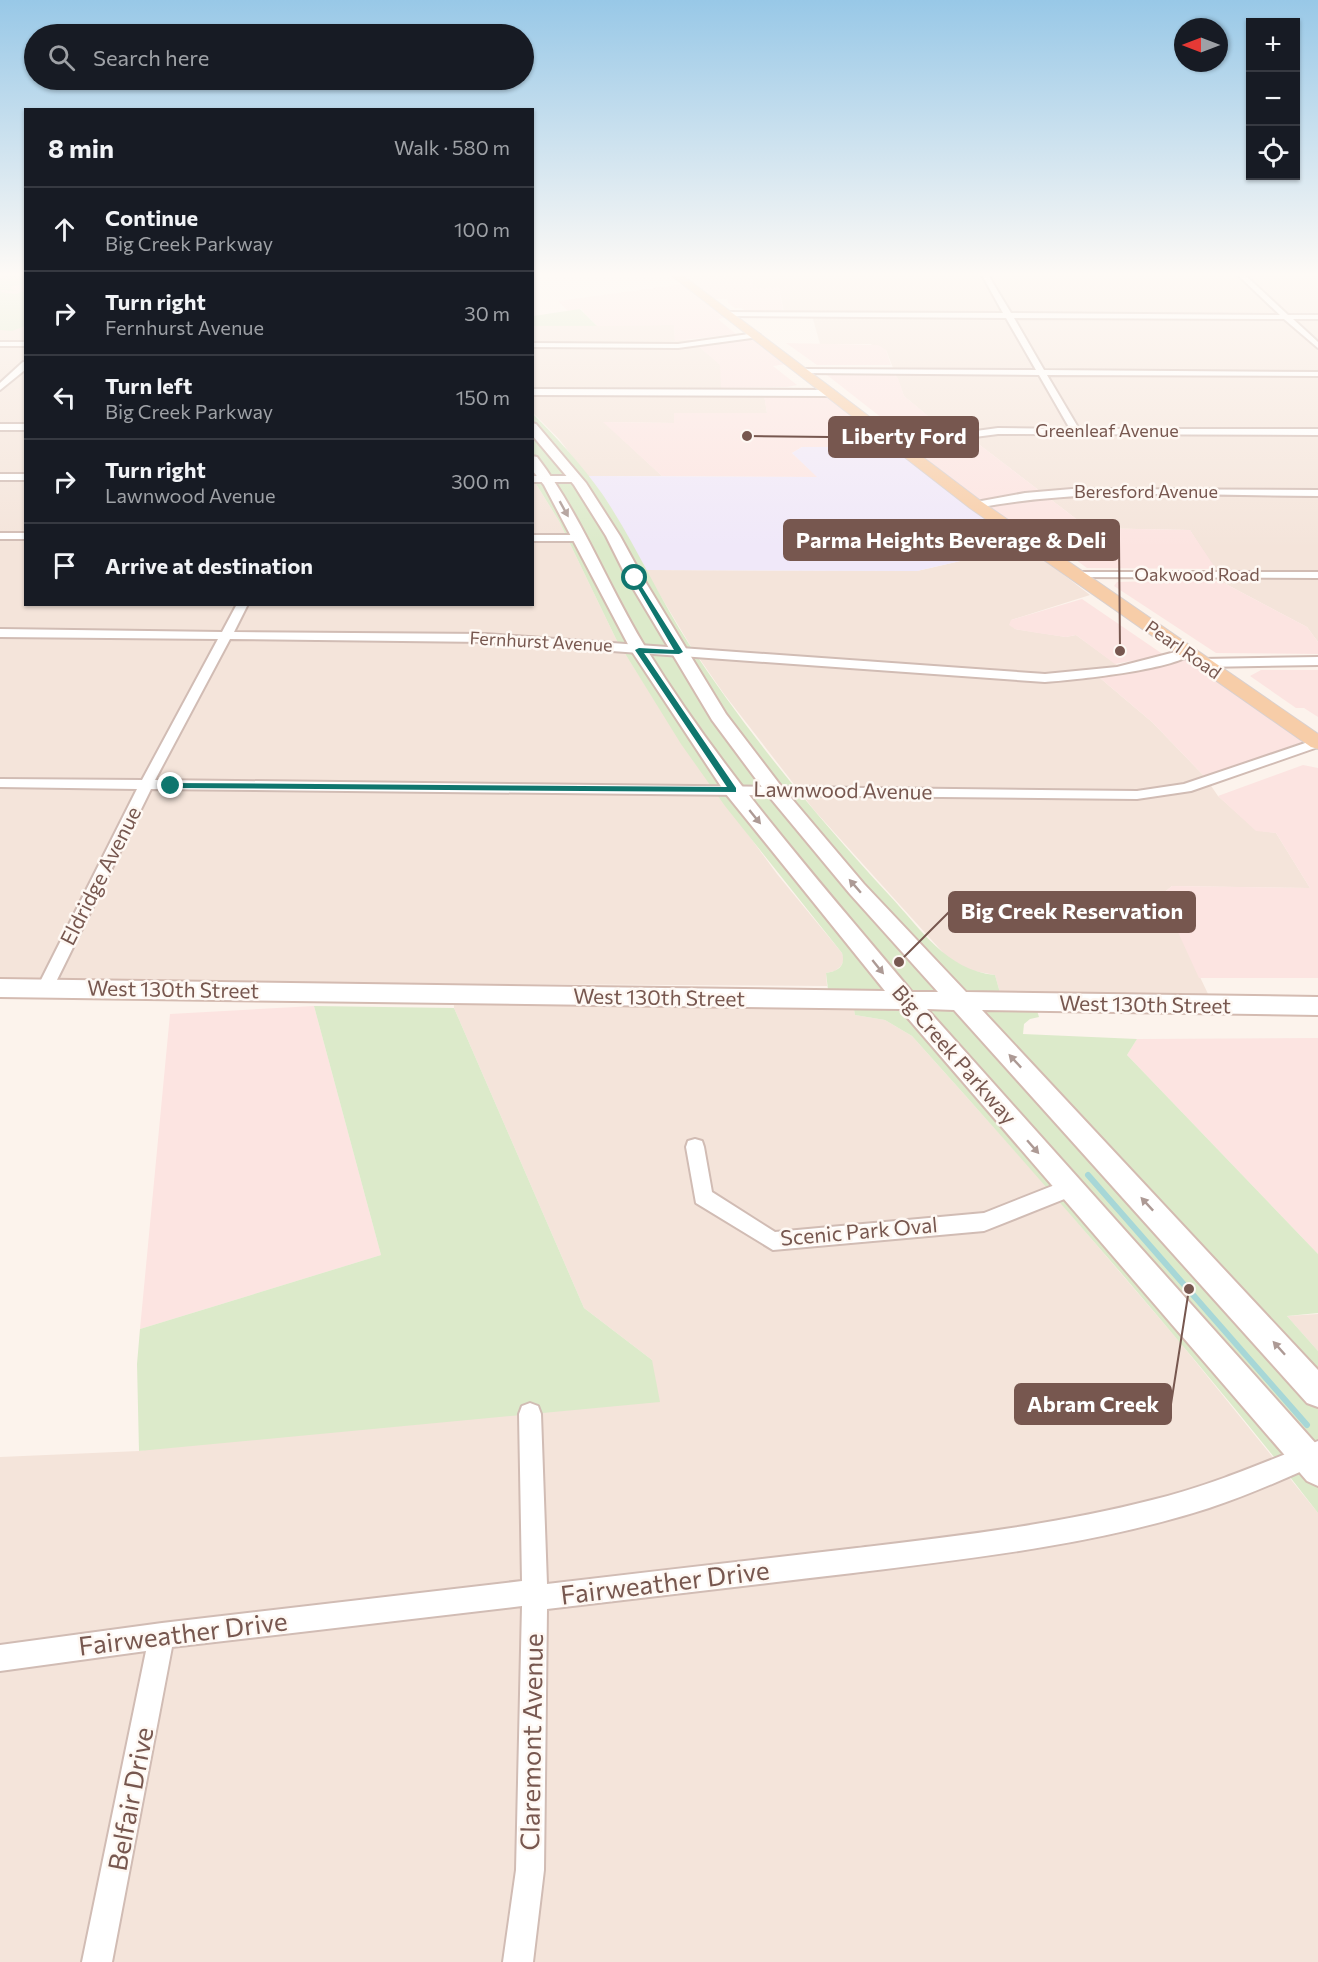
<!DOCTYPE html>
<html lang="en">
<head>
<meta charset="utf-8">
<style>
	:root { --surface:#171b24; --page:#20242c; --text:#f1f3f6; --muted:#9ea1a6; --line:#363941 }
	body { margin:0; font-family:Commissioner,sans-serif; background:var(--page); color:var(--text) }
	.controls { position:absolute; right:18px; top:18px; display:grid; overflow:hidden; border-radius:0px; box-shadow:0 2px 4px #0004 }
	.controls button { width:54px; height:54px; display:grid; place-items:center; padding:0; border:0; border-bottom:2px solid var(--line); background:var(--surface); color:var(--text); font:30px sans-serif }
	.compass { position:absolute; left:1174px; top:18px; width:54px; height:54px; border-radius:50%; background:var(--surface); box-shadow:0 2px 4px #0004; rotate:270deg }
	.stop { position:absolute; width:18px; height:18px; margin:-14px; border:4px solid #0f766e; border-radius:50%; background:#fff }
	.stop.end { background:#0f766e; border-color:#fff; box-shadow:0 2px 6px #0008 }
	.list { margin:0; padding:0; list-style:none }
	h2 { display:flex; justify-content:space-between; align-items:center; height:78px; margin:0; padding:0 24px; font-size:26px }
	h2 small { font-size:20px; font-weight:400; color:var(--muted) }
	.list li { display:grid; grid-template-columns:39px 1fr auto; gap:18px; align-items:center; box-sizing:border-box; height:84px; padding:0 24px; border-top:2px solid var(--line) }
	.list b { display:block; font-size:22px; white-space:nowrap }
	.list p { margin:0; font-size:20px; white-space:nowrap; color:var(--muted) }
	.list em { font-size:20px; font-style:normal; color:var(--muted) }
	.icon { flex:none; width:33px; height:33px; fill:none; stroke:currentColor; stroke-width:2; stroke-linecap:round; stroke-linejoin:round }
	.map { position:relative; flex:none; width:1318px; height:1962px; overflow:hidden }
	.search { position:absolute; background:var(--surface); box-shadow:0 2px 4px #0004; left:24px; top:24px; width:510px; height:66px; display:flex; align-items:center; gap:15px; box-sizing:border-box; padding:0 21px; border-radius:33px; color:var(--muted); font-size:22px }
	.panel { position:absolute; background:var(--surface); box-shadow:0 2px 4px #0004; left:24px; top:108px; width:510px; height:498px; border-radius:0px }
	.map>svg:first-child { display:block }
	.residential { fill:#f4e4da }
	.commercial { fill:#fce4e1 }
	.education { fill:#f0e8f9 }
	.green { fill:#dceaca }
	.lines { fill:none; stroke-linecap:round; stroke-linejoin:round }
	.stream { stroke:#a7d7d7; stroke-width:6 }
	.street-casing { stroke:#d1bcb4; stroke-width:4 }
	.secondary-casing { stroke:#d4bbb1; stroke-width:4 }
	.primary-casing { stroke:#d9d0ce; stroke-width:2 }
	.street { fill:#fff; fill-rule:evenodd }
	.secondary { fill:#fff; fill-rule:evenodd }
	.primary { fill:#f7cda8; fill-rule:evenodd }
	.oneway { fill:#ad9a95 }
	.route { fill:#0f766e }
	.labels { text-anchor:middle; stroke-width:5; stroke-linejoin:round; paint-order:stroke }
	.far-street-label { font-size:18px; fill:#77574f; stroke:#fef8f3 }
	.street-label { font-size:21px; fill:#77574f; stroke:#fef8f3 }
	.near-street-label { font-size:26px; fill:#77574f; stroke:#fef8f3 }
	.leader { fill:none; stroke:#77574f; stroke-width:2 }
	.callout-dot { fill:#77574f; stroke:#fef8f3; stroke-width:2 }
	.callout { fill:#77574f; stroke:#77574f; stroke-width:2 }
	.callout-label { font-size:22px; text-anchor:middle; font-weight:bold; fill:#fff }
</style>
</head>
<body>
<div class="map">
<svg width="1318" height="1962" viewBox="0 0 1318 1962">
	<rect width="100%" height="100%" fill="#fcf3ec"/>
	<g class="residential">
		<polygon points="0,275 25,275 26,604 532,604 533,479 559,521 616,639 682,744 777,874 842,953 844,960 841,966 835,971 826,973 827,986 0,981"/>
		<polygon points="752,275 1318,275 1318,642 1307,627 1222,582 1190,530 1088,528 968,436 946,431 904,396 886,350 870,344 820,344 811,312 784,312 779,288 753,288"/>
		<polygon points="674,325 675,340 689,340 696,344 721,365 722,388 763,388 767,413 674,413 674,423 604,422 662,476 587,476 559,439 533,413 532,326"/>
		<polygon points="1026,546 1090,595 1011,620 1015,629 1066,637 1076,635 1127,672 1100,678 1152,722 1205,777 1218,796 1256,830 1276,833 1310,888 1172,886 1161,895 1209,996 1002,1000 995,975 969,970 947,957 814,810 724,694 690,645 645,570 917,571"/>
		<polygon points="454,998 852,999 855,1015 885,1020 912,1036 1047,1187 1178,1340 1318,1513 1318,1962 0,1962 0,1457 139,1451 652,1360 584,1308 454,1008"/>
		<polygon points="1318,1314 1318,1351 1287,1316"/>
	</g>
	<g class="commercial">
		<polygon points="680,275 752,275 753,288 779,288 783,311 746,311 741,308 735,308 728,303 727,299 704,299 727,317 718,319 736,334 675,341 674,325 597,326 581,309 568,311 558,301 691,283"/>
		<polygon points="751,337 786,364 773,366 797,385 787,387 721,388 720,365 696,344"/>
		<polygon points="786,343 878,345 886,350 891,365 817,365"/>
		<polygon points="827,375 894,375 898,378 904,396 946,431 905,436"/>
		<polygon points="764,395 829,395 898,447 802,447 792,453 818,477 662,476 603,422 674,423 674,413 767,413"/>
		<polygon points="968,436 1088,528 1190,530 1216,569 1087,568 1029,526 1011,526 904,445"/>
		<polygon points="1202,580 1222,582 1307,627 1318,642 1318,654 1216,653 1114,586 1117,582"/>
		<polygon points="1082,599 1164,655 1115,664 1076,635 1066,637 1038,633 1015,629 1009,625 1011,620"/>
		<polygon points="1186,658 1305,741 1205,777 1152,722 1100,678 1158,666"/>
		<polygon points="1261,670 1318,670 1318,717 1304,708 1296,708 1250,676"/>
		<polygon points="1303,765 1318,768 1318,978 1199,978 1161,895 1172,886 1310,888 1276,833 1256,831 1218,796"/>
		<polygon points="314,1006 381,1255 140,1329 170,1014"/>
		<polygon points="1318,1038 1318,1254 1127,1055 1137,1039"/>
	</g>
	<polygon class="education" points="802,447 898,447 1026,546 917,571 645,570 616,517 587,476 817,477 792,453"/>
	<g class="green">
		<polygon points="0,275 25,275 25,284 12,286 11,289 17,291 2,290 1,292 15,294 25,291 25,326 12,331 0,330 0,279 7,276"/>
		<polygon points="580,309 597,326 533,326 533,316"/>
		<path d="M532 413C558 439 582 465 603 495 635 543 658 596 689 644 748 734 817 817 890 896 921 929 946 970 995 975L1002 1000 1034 1001 1039 1017 1030 1019 1024 1024 1023 1034 1137 1039 1127 1055 1318 1254V1313L1287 1316 1318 1351V1513C1190 1348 1051 1191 912 1036L885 1020 855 1015 852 999 829 998 826 973C838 971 846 966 842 953L725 806 681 744 616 639 559 521 533 479Z"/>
		<polygon points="314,1006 454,1008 584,1308 652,1360 660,1402 139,1451 137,1364 140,1329 381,1255"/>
	</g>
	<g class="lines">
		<polyline class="stream" points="1088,1175 1307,1425"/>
		<g class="street-casing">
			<g id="street">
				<polygon points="982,275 988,275 1011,313 1280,315 1238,275 1245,275 1288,315 1318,315 1318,319 1293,319 1318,342 1318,348 1284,319 1014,318 1044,370 1318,372 1318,376 1047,375 1079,429 1318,429 1318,435 998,434 898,447 895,446 895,442 998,428 1070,429 1039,375 804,373 800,371 804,369 1036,370 1006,318 727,316 723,314 727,312 1003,313"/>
				<polygon points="756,333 760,335 759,337 678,348 532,347 532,343 678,344"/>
				<rect x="0" y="342" width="26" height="4"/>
				<polygon points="23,362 26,362 26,369 0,390 0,383"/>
				<polygon points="532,389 832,390 836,393 832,396 532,395"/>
				<rect x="0" y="424" width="26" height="6"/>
				<rect x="0" y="474" width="26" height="6"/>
				<polygon points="532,476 576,476 581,479 576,482 532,482"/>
				<path d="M1072 489 1318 490V496C1204 496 1088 487 976 508L971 505 976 502 1025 493Z"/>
				<rect x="0" y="533" width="26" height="6"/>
				<polygon points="532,535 580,535 585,538 580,541 532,541"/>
				<polygon points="1076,572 1318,572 1318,578 1072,577 1070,575"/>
				<path d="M237 604H248L234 632 486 634 1045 674 1117 667 1187 649 1193 653C1174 670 1073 680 1045 682L486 642 230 639 155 780 1137 791 1184 784 1317 739 1318 747 1191 791 1137 799 151 789 51 992 45 994 39 992 37 988 137 789 0 787V779L142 780 218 639 0 637V629L222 632Z"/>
				<polygon points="1318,657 1318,665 1203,667 1197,663 1203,659"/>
				<polygon points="695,1139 702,1141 704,1147 712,1192 775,1232 984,1213 1070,1179 1077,1182 1080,1188 1077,1194 984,1231 773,1250 696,1203 686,1147 688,1141"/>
				<path d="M530 1403 538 1406 541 1414 547 1584C650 1572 754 1560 857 1548 956 1536 1055 1525 1152 1500 1210 1486 1263 1463 1318 1441V1464C1282 1480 1246 1496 1209 1508 1094 1545 973 1558 853 1573 751 1585 649 1597 547 1609L544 1870 533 1962H503L516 1870 522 1606 172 1647 112 1962H82L146 1651 0 1671V1645L162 1623 522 1581 519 1414 522 1406Z"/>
			</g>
		</g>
		<g class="secondary-casing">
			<path id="secondary" d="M532 423 536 424 586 483 620 536 643 578 726 714 781 786 864 884 966 992 1318 997V1015L982 1010 1318 1370V1407L1307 1403 954 1010 927 1009 1318 1446V1486L1307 1481 900 1009 0 997V979L885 991 726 794 631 650 544 485 532 470V456L537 457C582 516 608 587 647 650 723 773 819 881 912 992H938L850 894 767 794 712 720 627 578 606 536 574 485 532 435Z"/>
		</g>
		<g class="primary-casing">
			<polygon id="primary" points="671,275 682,275 982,502 1318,734 1318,749 1311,747 970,508"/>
		</g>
		<use href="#street" class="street"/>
		<use href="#secondary" class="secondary"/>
		<use href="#primary" class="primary"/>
	</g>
	<defs><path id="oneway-solid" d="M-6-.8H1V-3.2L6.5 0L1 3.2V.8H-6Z" transform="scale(1.5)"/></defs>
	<g class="oneway">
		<use href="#oneway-solid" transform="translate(564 509) rotate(61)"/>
		<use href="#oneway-solid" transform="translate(755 817) rotate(51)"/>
		<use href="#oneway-solid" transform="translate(855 886) rotate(-131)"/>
		<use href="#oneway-solid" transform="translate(878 967) rotate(51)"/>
		<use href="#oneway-solid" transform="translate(1015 1061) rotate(-133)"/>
		<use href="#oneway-solid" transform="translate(1033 1147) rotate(49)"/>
		<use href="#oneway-solid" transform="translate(1147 1204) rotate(-133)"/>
		<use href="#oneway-solid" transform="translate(1279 1348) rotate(-132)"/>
	</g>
	<linearGradient id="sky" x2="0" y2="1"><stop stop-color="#98c8e7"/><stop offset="0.5" stop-color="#fefaf6"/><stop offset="1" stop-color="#fefaf6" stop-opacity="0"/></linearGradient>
	<rect width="1318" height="549" fill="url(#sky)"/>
	<polygon class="route" points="635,576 683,652 679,654 644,653 736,788 736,792 171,788 167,786 171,783 727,787 635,650 639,648 674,650 632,578"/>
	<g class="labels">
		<g class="far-street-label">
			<text x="1107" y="437">Greenleaf Avenue</text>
			<text x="1146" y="498">Beresford Avenue</text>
			<text x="1197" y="581">Oakwood Road</text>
			<text transform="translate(541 642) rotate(3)" y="6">Fernhurst Avenue</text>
			<text transform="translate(1183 650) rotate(35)" y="6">Pearl Road</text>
		</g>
		<g class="street-label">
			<text transform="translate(843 791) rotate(1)" y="7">Lawnwood Avenue</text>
			<text transform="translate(101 876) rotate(-63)" y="7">Eldridge Avenue</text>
			<text transform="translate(173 990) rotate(1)" y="7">West 130th Street</text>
			<text transform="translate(659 998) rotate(1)" y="7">West 130th Street</text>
			<text transform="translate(1145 1005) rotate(1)" y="7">West 130th Street</text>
			<text transform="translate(954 1055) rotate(49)" y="7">Big Creek Parkway</text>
			<text transform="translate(859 1232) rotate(-5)" y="7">Scenic Park Oval</text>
		</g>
		<g class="near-street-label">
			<text transform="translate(665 1583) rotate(-7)" y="9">Fairweather Drive</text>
			<text transform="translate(183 1634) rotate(-7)" y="9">Fairweather Drive</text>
			<text transform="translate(532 1742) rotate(-89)" y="9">Claremont Avenue</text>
			<text transform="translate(131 1799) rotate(-79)" y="9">Belfair Drive</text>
		</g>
	</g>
	<path class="leader" d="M747 436L829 437M1120 651L1119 540M899 962L949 912M1189 1289L1171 1404"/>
	<g class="callout-dot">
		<circle cx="747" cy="436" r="6"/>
		<circle cx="1120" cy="651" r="6"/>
		<circle cx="899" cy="962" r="6"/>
		<circle cx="1189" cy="1289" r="6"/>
	</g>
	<g class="callout">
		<rect x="829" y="417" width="149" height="40" rx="6"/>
		<rect x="784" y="520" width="335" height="40" rx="6"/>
		<rect x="949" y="892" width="246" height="40" rx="6"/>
		<rect x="1015" y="1384" width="156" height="40" rx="6"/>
	</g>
	<g class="callout-label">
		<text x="904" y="444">Liberty Ford</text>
		<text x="951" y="548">Parma Heights Beverage &amp; Deli</text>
		<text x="1072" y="919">Big Creek Reservation</text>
		<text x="1093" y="1412">Abram Creek</text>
	</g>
</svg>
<div class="controls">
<button>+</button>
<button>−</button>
<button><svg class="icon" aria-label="locate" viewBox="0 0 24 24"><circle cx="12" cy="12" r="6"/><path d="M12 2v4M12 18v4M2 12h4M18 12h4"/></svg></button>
</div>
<svg class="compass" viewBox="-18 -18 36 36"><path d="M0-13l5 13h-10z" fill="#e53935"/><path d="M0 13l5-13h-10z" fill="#9ea1a6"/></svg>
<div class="stop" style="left:635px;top:578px"></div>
<div class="stop end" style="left:171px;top:786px"></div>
<div class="search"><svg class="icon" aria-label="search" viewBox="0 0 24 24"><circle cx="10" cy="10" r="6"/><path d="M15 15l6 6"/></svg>Search here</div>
<section class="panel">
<h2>8 min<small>Walk · 580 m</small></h2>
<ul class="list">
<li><svg class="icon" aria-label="ahead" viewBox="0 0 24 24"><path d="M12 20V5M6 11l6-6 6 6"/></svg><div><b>Continue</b><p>Big Creek Parkway</p></div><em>100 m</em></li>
<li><svg class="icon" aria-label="right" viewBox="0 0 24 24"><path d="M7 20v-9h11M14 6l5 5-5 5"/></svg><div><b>Turn right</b><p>Fernhurst Avenue</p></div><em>30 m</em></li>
<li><svg class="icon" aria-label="left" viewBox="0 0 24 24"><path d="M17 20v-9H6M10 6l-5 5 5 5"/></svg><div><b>Turn left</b><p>Big Creek Parkway</p></div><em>150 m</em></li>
<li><svg class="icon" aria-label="right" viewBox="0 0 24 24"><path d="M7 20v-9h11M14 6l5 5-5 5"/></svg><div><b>Turn right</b><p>Lawnwood Avenue</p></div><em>300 m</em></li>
<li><svg class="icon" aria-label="arrive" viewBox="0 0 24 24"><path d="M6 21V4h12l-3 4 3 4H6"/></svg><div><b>Arrive at destination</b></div></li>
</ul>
</section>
</div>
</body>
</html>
